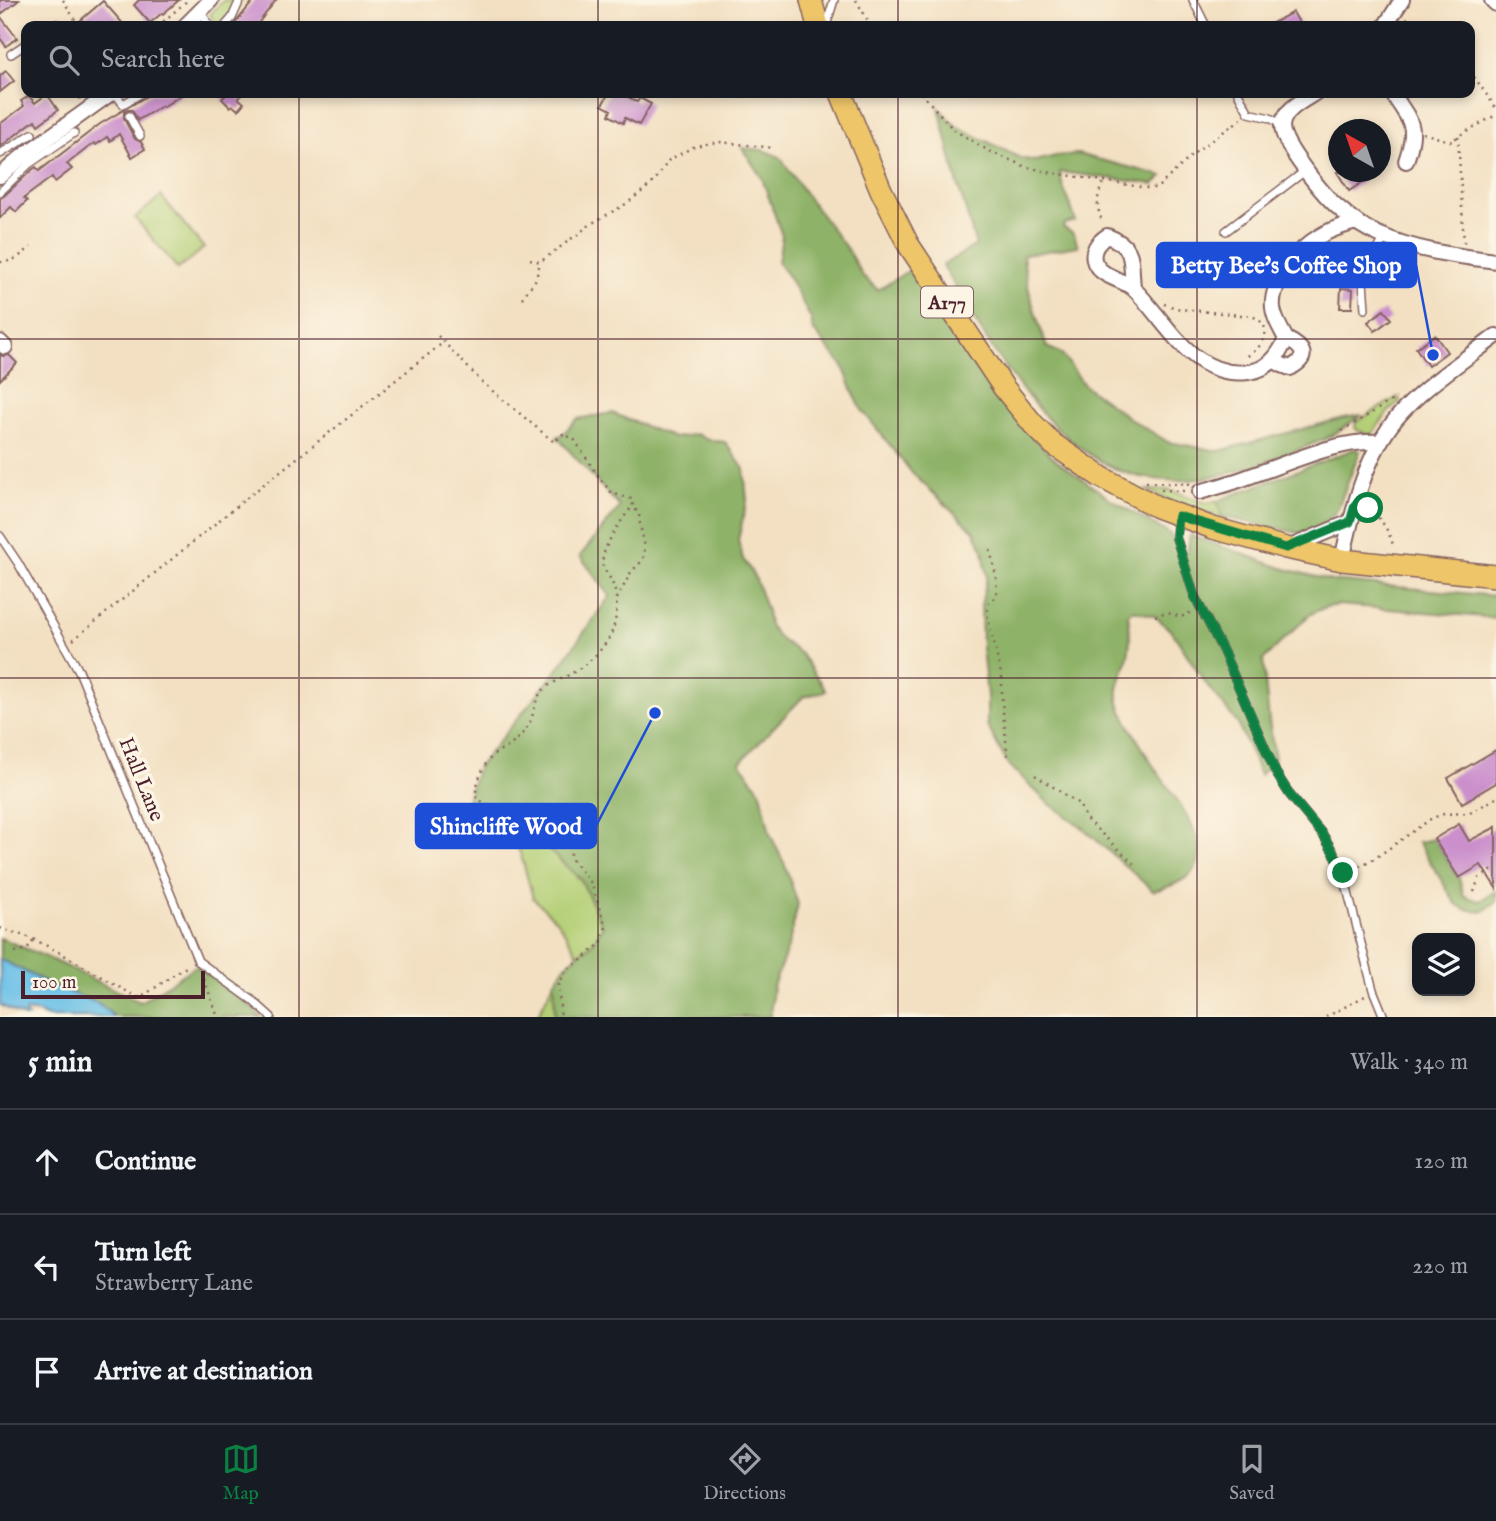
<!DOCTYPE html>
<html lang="en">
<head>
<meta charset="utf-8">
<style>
	:root { --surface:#171b24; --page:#242831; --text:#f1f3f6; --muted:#9ea1a6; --line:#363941; --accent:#0b8043 }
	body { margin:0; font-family:"IM FELL English",serif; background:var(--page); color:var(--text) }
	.controls { position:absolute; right:21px; bottom:21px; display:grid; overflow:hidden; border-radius:14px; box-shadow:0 4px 10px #0003 }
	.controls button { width:63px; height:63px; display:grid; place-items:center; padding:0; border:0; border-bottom:2px solid var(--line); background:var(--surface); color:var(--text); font:35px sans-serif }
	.compass { position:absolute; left:1328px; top:119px; width:63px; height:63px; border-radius:50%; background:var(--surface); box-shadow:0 4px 10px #0003; rotate:320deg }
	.scale { position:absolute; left:21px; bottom:18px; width:184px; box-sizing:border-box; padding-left:7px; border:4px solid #4a1f2b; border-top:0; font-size:19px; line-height:24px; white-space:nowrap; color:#4a1f2b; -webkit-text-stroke:5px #fcf5e5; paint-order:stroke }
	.stop { position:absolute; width:21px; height:21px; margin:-16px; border:5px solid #0b8043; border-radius:50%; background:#fff }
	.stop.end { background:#0b8043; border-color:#fff; box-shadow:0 2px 7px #0008 }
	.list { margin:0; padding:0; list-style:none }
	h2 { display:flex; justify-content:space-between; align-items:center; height:91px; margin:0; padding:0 28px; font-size:30px }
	h2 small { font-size:23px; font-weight:400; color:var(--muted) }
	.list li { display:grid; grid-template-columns:46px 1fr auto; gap:21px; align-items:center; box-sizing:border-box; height:105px; padding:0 28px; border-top:2px solid var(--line) }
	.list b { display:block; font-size:26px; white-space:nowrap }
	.list p { margin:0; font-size:23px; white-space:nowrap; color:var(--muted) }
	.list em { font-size:23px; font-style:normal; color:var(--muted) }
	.icon { flex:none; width:38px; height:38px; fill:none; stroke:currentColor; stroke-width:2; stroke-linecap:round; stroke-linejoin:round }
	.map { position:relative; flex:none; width:1496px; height:1017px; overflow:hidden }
	.search { position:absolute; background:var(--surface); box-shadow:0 4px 10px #0003; left:21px; right:21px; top:21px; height:77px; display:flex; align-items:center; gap:18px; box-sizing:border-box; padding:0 24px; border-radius:14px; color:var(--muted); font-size:26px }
	.sheet { height:406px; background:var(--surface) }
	nav { display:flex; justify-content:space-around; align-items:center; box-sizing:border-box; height:98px; border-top:2px solid var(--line); background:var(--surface); font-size:19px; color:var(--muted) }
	nav a { display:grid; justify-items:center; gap:4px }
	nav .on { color:var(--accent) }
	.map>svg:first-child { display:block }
	.green { fill:#b3cf76; stroke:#7e7750; stroke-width:2 }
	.forest { fill:#8eb267; stroke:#6c6849; stroke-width:2 }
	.water { fill:#6ac0e7; stroke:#5a7089; stroke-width:2 }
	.building { fill:#cb90cc }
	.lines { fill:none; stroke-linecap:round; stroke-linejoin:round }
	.service-casing { stroke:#856360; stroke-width:10 }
	.minor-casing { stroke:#856360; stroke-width:18 }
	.primary-casing { stroke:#856360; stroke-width:24 }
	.path { stroke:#856360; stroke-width:2.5; stroke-dasharray:2 5; stroke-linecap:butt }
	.service { stroke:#fff; stroke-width:7 }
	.minor { stroke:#fff; stroke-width:14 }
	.primary { stroke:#eec569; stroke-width:21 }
	.route { stroke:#0b8043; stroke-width:9 }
	.grid { fill:none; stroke:#4a1f2b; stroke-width:2; stroke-opacity:0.55 }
	.labels { text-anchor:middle; stroke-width:7; stroke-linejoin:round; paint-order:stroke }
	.shield { fill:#fcf5e5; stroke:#7f5f63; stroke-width:2 }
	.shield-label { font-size:19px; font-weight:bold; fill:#4a1f2b }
	.street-label { font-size:21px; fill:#4a1f2b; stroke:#fcf5e5 }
	.leader { fill:none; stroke:#1d4ed8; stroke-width:2.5 }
	.callout-dot { fill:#1d4ed8; stroke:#fcf5e5; stroke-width:2.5 }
	.callout { fill:#1d4ed8; stroke:#1d4ed8; stroke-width:2.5 }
	.callout-label { font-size:23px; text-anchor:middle; font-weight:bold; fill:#fff }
</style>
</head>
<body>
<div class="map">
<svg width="1496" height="1017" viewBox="0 0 1496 1017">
	<rect width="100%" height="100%" fill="#fcf5e5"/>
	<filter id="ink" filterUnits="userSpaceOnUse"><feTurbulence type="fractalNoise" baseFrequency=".0143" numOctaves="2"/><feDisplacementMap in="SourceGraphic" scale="14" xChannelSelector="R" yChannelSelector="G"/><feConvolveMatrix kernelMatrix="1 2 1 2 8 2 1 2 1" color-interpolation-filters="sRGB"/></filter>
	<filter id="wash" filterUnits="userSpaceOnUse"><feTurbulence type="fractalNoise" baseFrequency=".00686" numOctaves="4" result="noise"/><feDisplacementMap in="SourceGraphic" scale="28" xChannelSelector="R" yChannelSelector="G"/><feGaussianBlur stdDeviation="1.57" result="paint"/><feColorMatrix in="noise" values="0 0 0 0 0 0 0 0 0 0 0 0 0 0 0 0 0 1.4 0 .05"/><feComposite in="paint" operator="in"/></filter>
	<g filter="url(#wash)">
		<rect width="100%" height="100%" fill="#f3e0c2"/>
		<g class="green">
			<polygon points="224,0 242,0 223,24 220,26 216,26 210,14"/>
			<polygon points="161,196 204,248 178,269 135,218"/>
			<polygon points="1398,397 1400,401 1389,411 1372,434 1369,435 1357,430 1355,427 1356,422"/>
			<polygon points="1145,490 1169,490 1206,503 1217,501 1222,517 1181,505"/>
			<polygon points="506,823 543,845 581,880 603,927 592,944 578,954 558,922 533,898 521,855"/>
			<polygon points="554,982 555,1017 537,1017"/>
		</g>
		<g class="forest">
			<path d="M939 108 956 126 1020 158 1035 161 1056 156 1078 154 1163 176 1154 184 1060 172C1061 189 1072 203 1075 221L1064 224 1063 227 1074 234 1078 246 1023 255C1027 290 1035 314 1047 347L1062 354 1084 385 1129 418 1168 442 1219 451 1344 418 1362 415C1351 422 1339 432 1327 438 1306 447 1283 455 1262 463 1225 476 1186 485 1147 478 1055 464 984 339 943 265L976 245 955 174Z"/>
			<path d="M742 148 763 150 780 157 804 192 847 249 862 275 878 290 911 269 995 393 1032 437 1056 460 1112 500 1170 534 1179 551 1187 554 1190 535 1282 568 1332 581 1496 596V618L1339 605 1325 607 1309 615 1263 660 1269 721 1275 759 1260 775 1238 724 1204 681 1173 633 1155 616 1133 610 1128 614C1130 628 1131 642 1128 656 1125 671 1114 687 1119 703 1124 719 1143 749 1152 764 1167 788 1208 833 1197 864 1193 879 1167 888 1153 891L1083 828 1047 802 1007 763 987 725V696L982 647 981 606 987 577 983 550 974 531 913 474 862 410 854 394 843 366 813 330 811 319 790 279 778 263 782 236 762 178Z"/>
			<polygon points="612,413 674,438 696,434 708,440 725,442 744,469 747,501 738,540 743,559 755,577 767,611 769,625 780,639 801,654 826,691 803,697 740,762 761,792 770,834 784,863 798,904 788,947 773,986 770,1017 555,1017 554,982 565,966 578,954 592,944 603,927 581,879 543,845 467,799 478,767 554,674 610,596 580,556 620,507 557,437 563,434 577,419"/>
			<polygon points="1354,449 1360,451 1337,510 1329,519 1317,528 1299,533 1222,517 1217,501"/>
			<polygon points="1434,839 1459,878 1464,896 1479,901 1496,891 1496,902 1482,912 1465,909 1456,904 1418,842"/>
			<path d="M0 938 46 957 140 1002C160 991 177 977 196 966L247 1003 261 1017H115L98 1003 55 987 0 959Z"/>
		</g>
		<polygon class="water" points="0,959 55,987 98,1003 115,1017 48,1017 39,1013 26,1011 25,1013 28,1017 24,1017 0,1005"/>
		<g id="blocks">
			<g class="building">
				<polygon points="0,0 19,0 0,15"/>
				<polygon points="139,0 179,0 163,14 162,13 150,23 134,5"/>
				<polygon points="254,0 276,0 256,26 233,26"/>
				<polygon points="103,1 125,26 74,26"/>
				<polygon points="1293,12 1301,26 1267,26"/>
				<polygon points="0,16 17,38 6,46 0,38"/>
				<polygon points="6,71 14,81 0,92 0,76"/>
				<polygon points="152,93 184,93 163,107 162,106 138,120 132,110 128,110 124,112 124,119 135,139 141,142 145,149 132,157 119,134 110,141 107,137 96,145 94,143 67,164 72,169 55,182 52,177 24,198 27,201 16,212 11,207 0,218 0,198 4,196 33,169 36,167 39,171 100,124"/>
				<polygon points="227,93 244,93 238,98 244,103 238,110 232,105 230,107 222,99"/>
				<polygon points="609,93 621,93 637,102 640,98 651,104 639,125 625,118 623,123 609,115 611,110 602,105"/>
				<polygon points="47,94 58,110 38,125 35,120 0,147 0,124 24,106 21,101 29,96 35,103"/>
				<polygon points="1337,172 1357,172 1363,182 1349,191"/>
				<polygon points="1341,288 1353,289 1352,308 1340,308"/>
				<polygon points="1384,310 1391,319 1375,331 1368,322"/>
				<polygon points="1435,335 1447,352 1428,366 1416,348"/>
				<polygon points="0,355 3,356 9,355 17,363 0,380"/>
				<polygon points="1496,750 1496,783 1462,803 1448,778"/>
				<polygon points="1459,824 1469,841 1496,827 1496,888 1481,865 1459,878 1434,839"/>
			</g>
		</g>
	</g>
	<g filter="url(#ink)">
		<use href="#blocks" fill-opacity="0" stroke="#856360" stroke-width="2"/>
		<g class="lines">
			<g class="service-casing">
				<g id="service">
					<polyline points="1193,0 1206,26"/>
					<polyline points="200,11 210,26"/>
					<polyline points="53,26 56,24 66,26"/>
					<polyline points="225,26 232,18 240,0"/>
					<polyline points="826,26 834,0"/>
					<polyline points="11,54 26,44"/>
					<polyline points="115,93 123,104 142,93"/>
					<polyline points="1238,93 1249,113 1270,118 1282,125"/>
					<polyline points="129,116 140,136"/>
					<polyline points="0,154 32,134"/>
					<polyline points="0,192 29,164 74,133"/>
					<polyline points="1226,231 1305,171"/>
					<polyline points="1365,309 1363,281 1368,267 1385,237"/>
					<polyline points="1178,517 1176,537 1194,595 1223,651 1276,773 1290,795 1323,835 1337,858 1343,873 1373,990 1384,1017"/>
					<polyline points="0,536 18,563 79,671 198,961 252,1000 271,1017"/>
				</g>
			</g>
			<g class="minor-casing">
				<g id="minor">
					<polyline points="1492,0 1496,4"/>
					<polyline points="185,26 211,0"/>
					<polyline points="1385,26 1402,0"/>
					<path d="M1315 93C1304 100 1283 110 1282 126 1282 145 1325 197 1340 209 1352 220 1365 229 1380 235 1416 251 1458 256 1496 261"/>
					<path d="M1392 93C1412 123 1418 126 1406 161"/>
					<polyline points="0,176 23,156 111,93"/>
					<path d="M1133 287C1130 259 1136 247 1107 236 1098 242 1090 251 1095 263 1102 278 1124 279 1135 290 1167 322 1193 379 1248 372 1268 370 1279 356 1286 339 1281 329 1274 319 1273 308 1270 283 1299 248 1320 236 1331 229 1343 226 1356 222"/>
					<polyline points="0,342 5,347"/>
					<path d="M1274 360 1282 365 1290 368C1311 357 1303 347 1286 339"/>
					<path d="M1200 492C1217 487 1235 482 1253 475 1291 462 1340 439 1380 442"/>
					<polyline points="1288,548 1350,522"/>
					<path d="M1342 560C1352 515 1362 466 1389 428 1412 394 1463 361 1496 336"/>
				</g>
			</g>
			<g class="primary-casing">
				<g id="primary">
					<polyline points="811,0 818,26"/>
					<polyline points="841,93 881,190 908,244 1004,388 1033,424 1053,444 1101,477 1157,507 1213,528 1286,548 1342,560 1496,576"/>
				</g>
			</g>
			<g class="path">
				<polyline points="63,0 79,26"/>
				<polyline points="856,0 871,26"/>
				<polyline points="1406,18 1422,26"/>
				<polyline points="158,26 188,0"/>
				<polyline points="1470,71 1496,108"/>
				<polyline points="921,93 954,130 989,151 1024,166 1047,172 1147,188 1157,188 1198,150 1241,119"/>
				<polyline points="79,99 85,93"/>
				<polyline points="1423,133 1452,142 1458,136 1496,115"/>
				<polyline points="1458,136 1464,244"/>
				<path d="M1103 183C1096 198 1096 207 1103 223"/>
				<polyline points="530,259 540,262 594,222 626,204 654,182 669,160 695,146 719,142 774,148"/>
				<path d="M0 262C14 262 20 256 31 247"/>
				<polyline points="522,298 536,279 540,262"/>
				<path d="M1164 304 1180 309 1251 316C1253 316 1260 320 1261 322 1274 335 1255 354 1243 358"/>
				<path d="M438 336 483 383 554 442 563 434 574 439 600 479 612 493 632 499 633 506C623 517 598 552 603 566 605 572 611 578 613 585 619 599 617 623 610 636 601 653 584 667 567 676 561 679 554 682 548 686 531 698 537 713 527 727 523 734 515 742 509 746 506 748 502 749 499 751 483 761 478 779 475 796L485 804 501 806 525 813 532 817 541 828 550 827 568 842 572 860 591 883 606 927 601 943 583 959 566 970 558 984 561 1017"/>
				<polyline points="1342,431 1396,398"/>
				<polyline points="1146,482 1192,484"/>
				<polyline points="1161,490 1186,491"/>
				<path d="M1368 508C1382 519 1389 531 1394 548"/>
				<polyline points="990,550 996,575 997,595 989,603 987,614 1002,678 1002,702 1008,759"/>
				<polyline points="617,599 631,572 643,560 645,547 640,525 639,514 633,506"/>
				<path d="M1155 616C1159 615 1162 613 1166 613 1179 614 1178 621 1191 612"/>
				<polyline points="73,640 249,496 444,342"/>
				<polyline points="1035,775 1079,804 1086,819 1134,864"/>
				<polyline points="1353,869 1374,859 1432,818 1444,814 1470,813 1496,798"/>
				<polyline points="1474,892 1479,878 1496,868"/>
				<path d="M0 928C12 933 26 935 37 941 73 958 105 981 140 998L181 970 190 965"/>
				<polyline points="15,952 27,949 34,939"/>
				<polyline points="204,979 218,1017"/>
				<polyline points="1326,1017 1365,996"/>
			</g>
			<use href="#service" class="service"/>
			<use href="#minor" class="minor"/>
			<use href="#primary" class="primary"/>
		</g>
	</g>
	<g class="lines" filter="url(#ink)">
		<polyline class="route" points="1343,873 1337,858 1323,835 1290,795 1276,773 1223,651 1194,595 1176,537 1178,516 1286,548 1350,522 1355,505 1368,508"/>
	</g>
	<path class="grid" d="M299 0V26M598 0V26M898 0V26M1197 0V26M299 93V1017M598 93V1017M898 93V1017M1197 93V1017M0 339H1496M0 678H1496"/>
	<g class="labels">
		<rect class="shield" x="921" y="286.5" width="52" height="31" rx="5"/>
		<g class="shield-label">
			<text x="947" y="309">A177</text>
		</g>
		<g class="street-label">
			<text transform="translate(142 779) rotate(68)" y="7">Hall Lane</text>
		</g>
	</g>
	<path class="leader" d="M1433 355L1416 265M655 713L596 826"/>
	<g class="callout-dot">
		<circle cx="1433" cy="355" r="7"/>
		<circle cx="655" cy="713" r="7"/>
	</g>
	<g class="callout">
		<rect x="1157" y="243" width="259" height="44" rx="7"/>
		<rect x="416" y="804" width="180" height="44" rx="7"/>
	</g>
	<g class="callout-label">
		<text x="1286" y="273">Betty Bee's Coffee Shop</text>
		<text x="506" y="834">Shincliffe Wood</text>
	</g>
</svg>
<div class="controls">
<button><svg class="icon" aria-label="layers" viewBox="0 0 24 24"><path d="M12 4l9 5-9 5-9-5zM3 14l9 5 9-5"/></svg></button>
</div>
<svg class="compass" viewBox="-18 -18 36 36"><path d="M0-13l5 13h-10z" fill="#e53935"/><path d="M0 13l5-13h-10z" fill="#9ea1a6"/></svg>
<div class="scale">100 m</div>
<div class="stop" style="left:1368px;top:508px"></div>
<div class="stop end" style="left:1343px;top:873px"></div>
<div class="search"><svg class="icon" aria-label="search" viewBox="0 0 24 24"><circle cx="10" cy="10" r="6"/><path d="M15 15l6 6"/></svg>Search here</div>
</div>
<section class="sheet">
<h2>5 min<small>Walk · 340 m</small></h2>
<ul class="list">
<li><svg class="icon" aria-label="ahead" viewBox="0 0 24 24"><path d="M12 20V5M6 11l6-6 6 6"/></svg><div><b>Continue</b></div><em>120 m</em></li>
<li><svg class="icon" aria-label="left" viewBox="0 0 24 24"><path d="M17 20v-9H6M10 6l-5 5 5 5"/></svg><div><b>Turn left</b><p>Strawberry Lane</p></div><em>220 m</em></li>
<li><svg class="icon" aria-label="arrive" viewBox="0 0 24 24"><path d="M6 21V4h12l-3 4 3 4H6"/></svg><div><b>Arrive at destination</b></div></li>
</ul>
</section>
<nav>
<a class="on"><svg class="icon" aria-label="map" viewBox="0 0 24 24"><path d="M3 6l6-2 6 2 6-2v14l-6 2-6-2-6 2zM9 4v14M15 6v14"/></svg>Map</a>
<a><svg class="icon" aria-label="directions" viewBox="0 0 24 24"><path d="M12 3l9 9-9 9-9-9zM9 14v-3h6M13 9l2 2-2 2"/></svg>Directions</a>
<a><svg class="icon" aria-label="saved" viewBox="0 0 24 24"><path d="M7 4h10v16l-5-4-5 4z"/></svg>Saved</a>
</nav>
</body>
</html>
